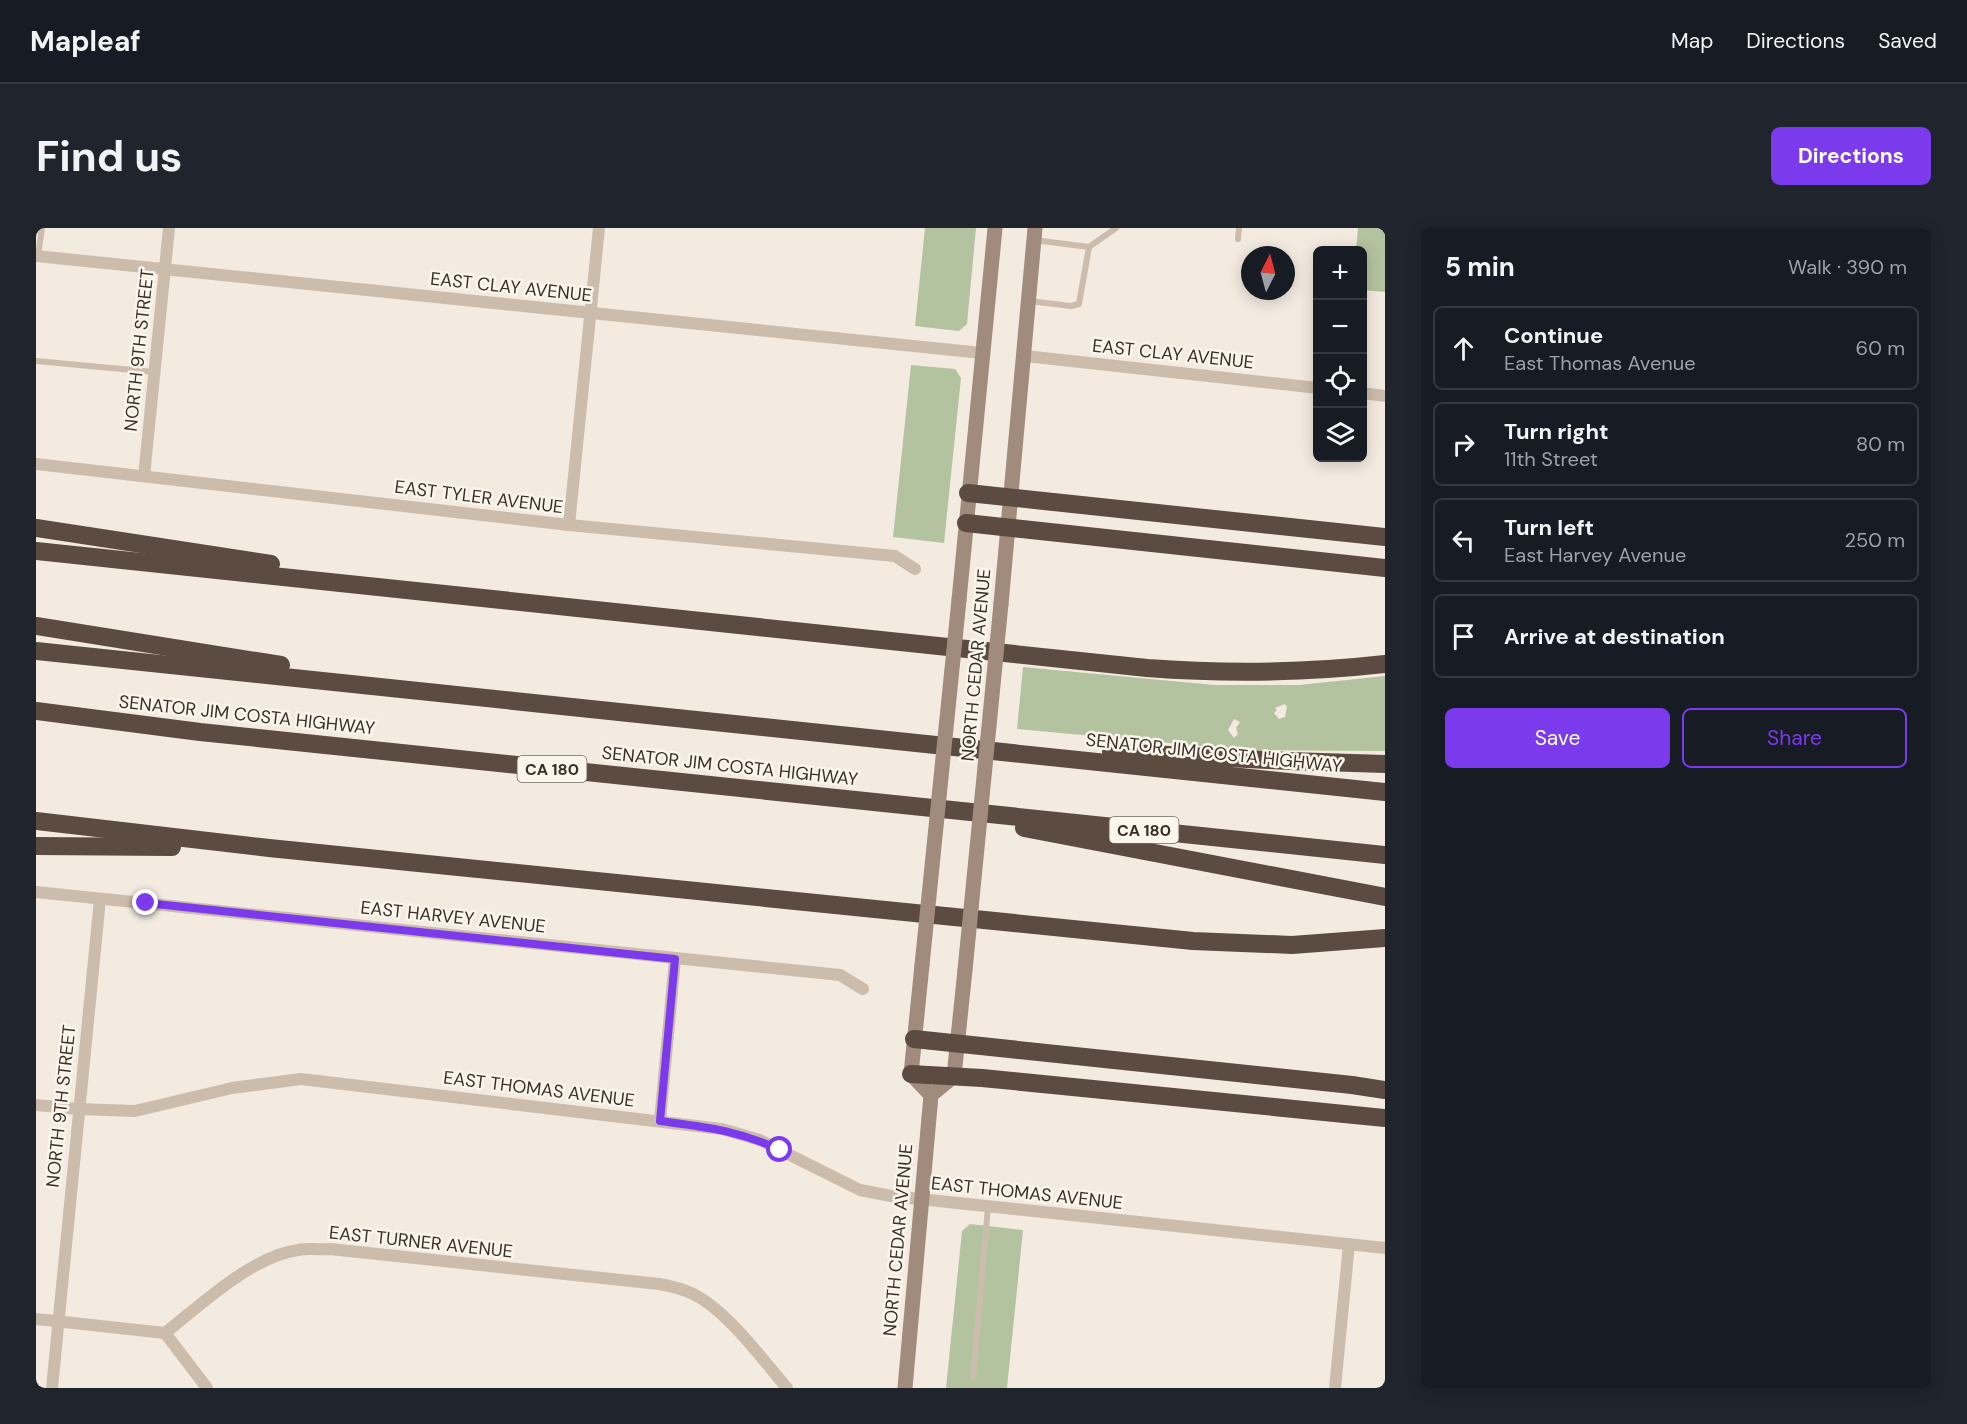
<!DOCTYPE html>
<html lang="en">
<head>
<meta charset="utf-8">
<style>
	:root { --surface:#171b24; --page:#20242c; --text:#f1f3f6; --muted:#9ea1a6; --line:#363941; --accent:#7c3aed }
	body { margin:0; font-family:"DM Sans",sans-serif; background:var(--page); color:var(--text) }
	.controls { position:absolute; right:18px; top:18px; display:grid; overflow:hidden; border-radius:9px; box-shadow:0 3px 15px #0003 }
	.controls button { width:54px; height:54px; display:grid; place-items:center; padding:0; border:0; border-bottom:2px solid var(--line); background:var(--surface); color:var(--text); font:30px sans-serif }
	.compass { position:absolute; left:1205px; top:18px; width:54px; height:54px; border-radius:50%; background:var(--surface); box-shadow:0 3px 15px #0003; rotate:6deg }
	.stop { position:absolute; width:18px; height:18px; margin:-14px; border:4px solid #7c3aed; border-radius:50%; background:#fff }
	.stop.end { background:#7c3aed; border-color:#fff; box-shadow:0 2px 6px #0008 }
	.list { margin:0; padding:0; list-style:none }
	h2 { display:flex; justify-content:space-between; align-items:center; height:78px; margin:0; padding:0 24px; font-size:26px }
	h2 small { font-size:20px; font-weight:400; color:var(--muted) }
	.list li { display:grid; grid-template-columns:39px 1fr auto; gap:18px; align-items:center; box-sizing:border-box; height:84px; margin:0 12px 12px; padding:0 12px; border:2px solid var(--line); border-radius:9px }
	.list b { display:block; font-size:22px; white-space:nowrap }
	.list p { margin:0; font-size:20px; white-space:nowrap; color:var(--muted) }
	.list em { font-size:20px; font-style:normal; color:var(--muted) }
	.actions { display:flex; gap:12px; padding:18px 24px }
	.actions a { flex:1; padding:14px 0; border:2px solid var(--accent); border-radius:9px; text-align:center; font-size:21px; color:var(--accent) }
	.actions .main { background:var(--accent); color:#fff }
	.icon { flex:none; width:33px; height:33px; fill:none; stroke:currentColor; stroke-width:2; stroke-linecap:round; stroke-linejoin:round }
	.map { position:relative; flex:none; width:1349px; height:1160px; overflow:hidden; border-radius:9px }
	header { display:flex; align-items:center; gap:36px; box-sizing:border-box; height:84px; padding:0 30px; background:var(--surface); border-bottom:2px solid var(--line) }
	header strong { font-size:28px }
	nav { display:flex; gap:33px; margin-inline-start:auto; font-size:21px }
	.intro { display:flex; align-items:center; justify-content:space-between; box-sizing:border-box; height:144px; padding:0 36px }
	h1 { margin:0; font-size:42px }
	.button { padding:15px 27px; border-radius:9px; background:var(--accent); color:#fff; font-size:21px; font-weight:700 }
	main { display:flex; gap:36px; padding:0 36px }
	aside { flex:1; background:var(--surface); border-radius:9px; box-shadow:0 3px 15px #0003 }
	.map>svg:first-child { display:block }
	.green { fill:#b4c39f; fill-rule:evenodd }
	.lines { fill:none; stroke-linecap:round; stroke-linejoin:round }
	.lane { stroke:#ccbcab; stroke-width:6 }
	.street { stroke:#ccbcab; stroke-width:12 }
	.secondary { stroke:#a08b7c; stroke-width:15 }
	.highway { stroke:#5b4b41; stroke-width:18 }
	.secondary-bridge { stroke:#a08b7c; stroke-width:15 }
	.route { stroke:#7c3aed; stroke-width:8 }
	.labels { text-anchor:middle; stroke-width:5; stroke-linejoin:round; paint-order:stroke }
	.shield { fill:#fbf5ec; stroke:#746b64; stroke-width:1.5 }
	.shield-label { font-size:16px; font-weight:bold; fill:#3a302a }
	.street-label { font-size:18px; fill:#3a302a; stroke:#fbf5ec }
</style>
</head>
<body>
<header>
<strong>Mapleaf</strong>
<nav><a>Map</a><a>Directions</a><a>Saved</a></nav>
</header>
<div class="intro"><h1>Find us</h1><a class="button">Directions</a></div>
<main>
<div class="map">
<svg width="1349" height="1160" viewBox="0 0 1349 1160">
	<rect width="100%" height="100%" fill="#f3ebe0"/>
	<g class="green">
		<polygon points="889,0 940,0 931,96 923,103 879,98"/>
		<polygon points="1322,0 1349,0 1349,64 1327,62 1326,22 1320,22"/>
		<polygon points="875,137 919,141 925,150 908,315 857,309"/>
		<path d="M987 439 1178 457H1263L1349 448V523L1209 522 981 501ZM1249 476 1251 479 1249 489 1243 491 1238 485 1241 482 1239 480ZM1198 491 1204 494 1200 500 1202 506 1198 510 1192 502Z"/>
		<polygon points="934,996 987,1002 971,1160 910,1160 926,1003"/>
	</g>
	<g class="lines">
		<g class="lane">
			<polyline points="1202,11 1203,0"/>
			<polyline points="998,12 1053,19"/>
			<polyline points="2,28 6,0"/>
			<polyline points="994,73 1035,78 1043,76 1053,19 1080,0"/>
			<polyline points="0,133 118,144"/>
			<polyline points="937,1149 952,979"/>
		</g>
		<g class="street">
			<polyline points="0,28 946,125"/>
			<polyline points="989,128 1282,160"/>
			<polyline points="1326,165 1349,168"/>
			<polyline points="0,236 533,297 859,328 879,341"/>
			<polyline points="108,248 133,0"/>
			<polyline points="533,297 563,0"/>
			<polyline points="0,664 804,747 827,761"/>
			<polyline points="0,877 42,881 99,883 196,860 265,851 686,901 724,912 824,962 855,968 1349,1020"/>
			<polyline points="624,893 639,731"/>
			<path d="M0 1091 129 1105C165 1077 216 1028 262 1022 272 1020 284 1022 294 1021L623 1056C635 1058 648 1061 659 1067 692 1084 726 1131 751 1160"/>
			<polyline points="129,1105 171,1160"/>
			<polyline points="16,1160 64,671"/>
			<polyline points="1299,1160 1313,1016"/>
		</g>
		<g class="secondary">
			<polyline points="923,372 959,0"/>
			<polyline points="965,376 999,0"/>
			<polyline points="886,737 875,846 895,867"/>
			<polyline points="869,1160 895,867 918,848 929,742"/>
		</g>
		<g class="highway">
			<polyline points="932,265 1349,309"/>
			<polyline points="930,295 1349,340"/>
			<polyline points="0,300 235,336"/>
			<path d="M0 323 1111 440C1191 446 1269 445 1349 436"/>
			<polyline points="0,398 245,437"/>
			<polyline points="0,423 1349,564"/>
			<polyline points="0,483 164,504 1349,627"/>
			<polyline points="1075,524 1253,533 1349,536"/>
			<polyline points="0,593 233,620 1157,713 1256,717 1349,710"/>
			<polyline points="988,600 1349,669"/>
			<polyline points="0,618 136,619"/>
			<polyline points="878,811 1316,857 1349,862"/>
			<polyline points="875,846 946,850 1349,890"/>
		</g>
		<g class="secondary-bridge">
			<polyline points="886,737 923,372"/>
			<polyline points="929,742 965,376"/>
		</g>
	</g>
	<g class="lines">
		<path class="route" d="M110 675 639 731 624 893C669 899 702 902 744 922"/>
	</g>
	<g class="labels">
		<g class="shield">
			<rect x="481.5" y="528" width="69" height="26" rx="4.5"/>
			<rect x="1073.5" y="589" width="69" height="26" rx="4.5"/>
		</g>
		<g class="shield-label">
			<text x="516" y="547">CA 180</text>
			<text x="1108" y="608">CA 180</text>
		</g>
		<g class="street-label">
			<text transform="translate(475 59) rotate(6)" y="6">EAST CLAY AVENUE</text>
			<text transform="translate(103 122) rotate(-84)" y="6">NORTH 9TH STREET</text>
			<text transform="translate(1137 126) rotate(6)" y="6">EAST CLAY AVENUE</text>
			<text transform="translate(443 269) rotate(7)" y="6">EAST TYLER AVENUE</text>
			<text transform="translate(940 437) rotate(-85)" y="6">NORTH CEDAR AVENUE</text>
			<text transform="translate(211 487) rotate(6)" y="6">SENATOR JIM COSTA HIGHWAY</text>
			<text transform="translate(1178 525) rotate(6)" y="6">SENATOR JIM COSTA HIGHWAY</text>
			<text transform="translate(694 538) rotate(6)" y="6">SENATOR JIM COSTA HIGHWAY</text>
			<text transform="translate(417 689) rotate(6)" y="6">EAST HARVEY AVENUE</text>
			<text transform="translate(503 861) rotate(7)" y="6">EAST THOMAS AVENUE</text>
			<text transform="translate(25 878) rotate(-84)" y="6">NORTH 9TH STREET</text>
			<text transform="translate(991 965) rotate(6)" y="6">EAST THOMAS AVENUE</text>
			<text transform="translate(862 1012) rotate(-85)" y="6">NORTH CEDAR AVENUE</text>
			<text transform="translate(385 1014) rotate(6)" y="6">EAST TURNER AVENUE</text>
		</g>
	</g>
</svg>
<div class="controls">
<button>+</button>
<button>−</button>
<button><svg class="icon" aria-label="locate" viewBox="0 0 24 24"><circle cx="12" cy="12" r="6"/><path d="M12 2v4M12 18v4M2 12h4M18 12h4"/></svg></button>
<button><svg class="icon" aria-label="layers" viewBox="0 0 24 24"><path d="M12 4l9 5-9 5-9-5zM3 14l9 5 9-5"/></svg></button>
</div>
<svg class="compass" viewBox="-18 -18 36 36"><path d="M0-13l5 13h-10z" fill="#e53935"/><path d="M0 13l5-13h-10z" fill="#9ea1a6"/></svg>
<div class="stop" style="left:744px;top:922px"></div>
<div class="stop end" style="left:110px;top:675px"></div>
</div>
<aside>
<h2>5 min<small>Walk · 390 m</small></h2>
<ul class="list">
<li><svg class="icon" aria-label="ahead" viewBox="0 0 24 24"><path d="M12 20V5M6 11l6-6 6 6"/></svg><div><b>Continue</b><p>East Thomas Avenue</p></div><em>60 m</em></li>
<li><svg class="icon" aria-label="right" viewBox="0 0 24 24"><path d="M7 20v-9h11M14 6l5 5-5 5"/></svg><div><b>Turn right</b><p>11th Street</p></div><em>80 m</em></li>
<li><svg class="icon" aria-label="left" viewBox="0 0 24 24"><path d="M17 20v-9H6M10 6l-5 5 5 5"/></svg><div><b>Turn left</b><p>East Harvey Avenue</p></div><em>250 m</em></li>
<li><svg class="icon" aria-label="arrive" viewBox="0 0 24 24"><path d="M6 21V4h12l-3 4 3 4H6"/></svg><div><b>Arrive at destination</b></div></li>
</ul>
<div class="actions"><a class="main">Save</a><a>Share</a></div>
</aside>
</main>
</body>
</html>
